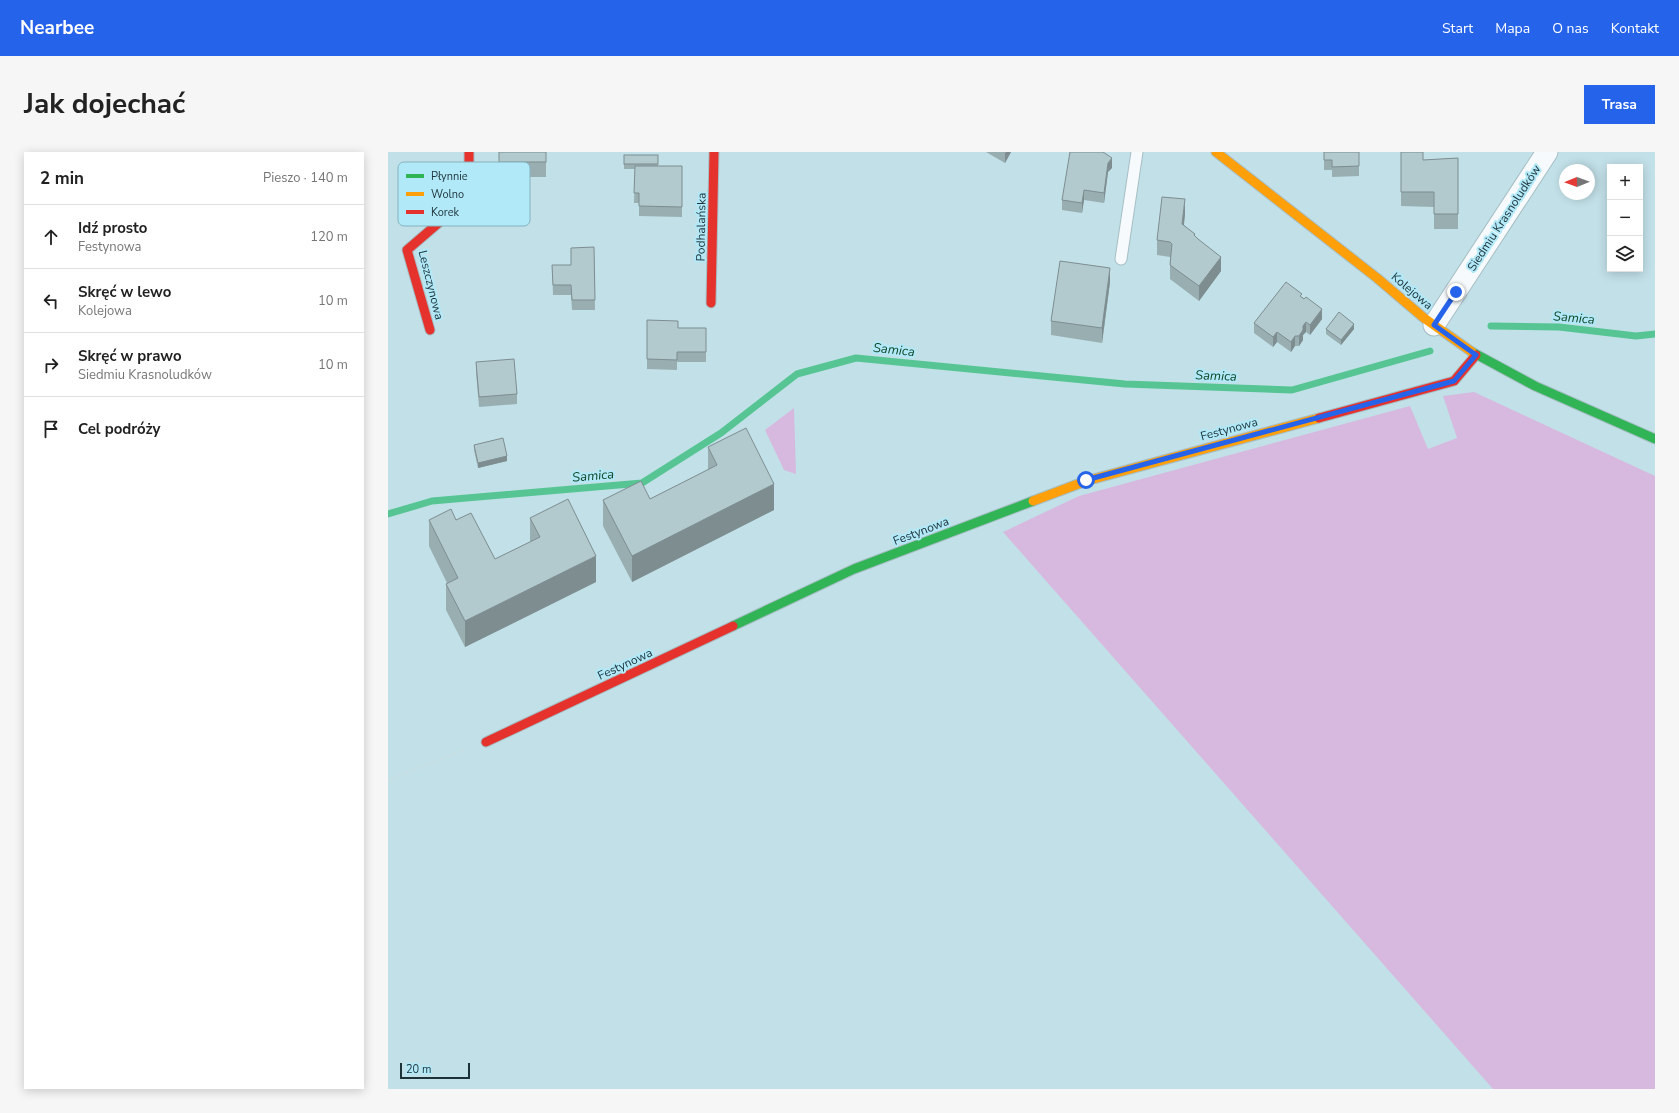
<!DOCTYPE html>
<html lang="pl">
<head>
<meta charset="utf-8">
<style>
	:root { --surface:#fff; --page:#f6f6f6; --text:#222; --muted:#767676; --line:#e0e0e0; --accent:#2563eb }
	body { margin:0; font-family:"Nunito Sans",sans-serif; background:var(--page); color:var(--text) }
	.controls { position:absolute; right:12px; top:12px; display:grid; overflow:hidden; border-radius:0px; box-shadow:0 2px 10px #0003 }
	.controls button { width:36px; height:36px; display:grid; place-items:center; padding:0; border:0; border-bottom:1px solid var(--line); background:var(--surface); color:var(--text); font:20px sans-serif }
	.compass { position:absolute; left:1171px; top:12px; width:36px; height:36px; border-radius:50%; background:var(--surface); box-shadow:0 2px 10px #0003; rotate:269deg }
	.scale { position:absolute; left:12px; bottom:10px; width:70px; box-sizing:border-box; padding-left:4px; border:2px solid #1c3238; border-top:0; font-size:11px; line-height:14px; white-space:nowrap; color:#1c3238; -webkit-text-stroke:3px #b2e9f8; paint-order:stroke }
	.stop { position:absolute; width:12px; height:12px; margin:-9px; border:3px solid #2563eb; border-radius:50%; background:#fff }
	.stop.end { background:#2563eb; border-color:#fff; box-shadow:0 1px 4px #0008 }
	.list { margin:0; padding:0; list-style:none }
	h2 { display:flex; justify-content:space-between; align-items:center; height:52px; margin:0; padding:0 16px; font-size:17px }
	h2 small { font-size:13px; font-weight:400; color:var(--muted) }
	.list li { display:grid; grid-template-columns:26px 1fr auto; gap:12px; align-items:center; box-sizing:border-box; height:64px; padding:0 16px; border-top:1px solid var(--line) }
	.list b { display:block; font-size:15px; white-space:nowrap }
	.list p { margin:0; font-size:13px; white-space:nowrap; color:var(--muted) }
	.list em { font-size:13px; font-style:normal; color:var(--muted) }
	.icon { flex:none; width:22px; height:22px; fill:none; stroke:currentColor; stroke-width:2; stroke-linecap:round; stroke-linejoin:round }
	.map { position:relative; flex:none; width:1267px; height:937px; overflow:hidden; border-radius:0px }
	header { display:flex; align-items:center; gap:24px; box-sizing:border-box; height:56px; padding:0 20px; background:var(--accent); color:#fff }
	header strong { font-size:19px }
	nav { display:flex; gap:22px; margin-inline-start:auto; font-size:14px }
	.intro { display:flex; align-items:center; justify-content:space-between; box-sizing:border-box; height:96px; padding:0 24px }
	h1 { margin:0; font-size:28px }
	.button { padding:10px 18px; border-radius:0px; background:var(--accent); color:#fff; font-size:14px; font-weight:700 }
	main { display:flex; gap:24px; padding:0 24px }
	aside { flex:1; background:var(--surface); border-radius:0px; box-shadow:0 2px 10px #0003 }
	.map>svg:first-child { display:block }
	.green { fill:#d7b9df }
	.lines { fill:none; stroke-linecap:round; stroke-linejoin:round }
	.stream { stroke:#56c593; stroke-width:7 }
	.lane-casing { stroke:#a6bec4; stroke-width:13 }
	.street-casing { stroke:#a6bec4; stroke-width:23 }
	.fast-casing { stroke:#a6bec4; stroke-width:11 }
	.slow-casing { stroke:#a6bec4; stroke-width:11 }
	.jam-casing { stroke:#a6bec4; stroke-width:11 }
	.path { stroke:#d0d9dc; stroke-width:2.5; stroke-dasharray:1 3; stroke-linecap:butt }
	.lane { stroke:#f6fafc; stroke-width:11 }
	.street { stroke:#f6fafc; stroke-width:21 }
	.fast { stroke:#30b455; stroke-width:9 }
	.slow { stroke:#ff9f0a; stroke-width:9 }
	.jam { stroke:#e5322d; stroke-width:9 }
	.wall { fill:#99aeb1 }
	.shaded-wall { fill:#7d8d90 }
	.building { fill:#b2cace; stroke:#7d8d90 }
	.route { stroke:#2563eb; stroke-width:5 }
	.labels { text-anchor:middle; stroke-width:4; stroke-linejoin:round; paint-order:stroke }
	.street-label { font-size:12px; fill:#1c3238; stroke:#b2e9f8 }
	.water-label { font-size:13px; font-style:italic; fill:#11472a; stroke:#b2e9f8 }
	.key { fill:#b2e9f8; stroke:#85b2be; stroke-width:1 }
	.key-label { font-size:11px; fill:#1c3238 }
</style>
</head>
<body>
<header>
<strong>Nearbee</strong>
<nav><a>Start</a><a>Mapa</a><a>O nas</a><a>Kontakt</a></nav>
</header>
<div class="intro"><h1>Jak dojechać</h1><a class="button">Trasa</a></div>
<main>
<aside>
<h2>2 min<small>Pieszo · 140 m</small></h2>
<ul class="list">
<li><svg class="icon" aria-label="ahead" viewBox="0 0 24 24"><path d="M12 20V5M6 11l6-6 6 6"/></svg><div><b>Idź prosto</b><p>Festynowa</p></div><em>120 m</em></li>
<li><svg class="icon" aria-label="left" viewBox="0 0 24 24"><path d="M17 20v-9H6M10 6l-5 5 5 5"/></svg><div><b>Skręć w lewo</b><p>Kolejowa</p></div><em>10 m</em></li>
<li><svg class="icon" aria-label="right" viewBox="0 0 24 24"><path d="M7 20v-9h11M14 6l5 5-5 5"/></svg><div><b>Skręć w prawo</b><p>Siedmiu Krasnoludków</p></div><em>10 m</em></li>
<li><svg class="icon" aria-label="arrive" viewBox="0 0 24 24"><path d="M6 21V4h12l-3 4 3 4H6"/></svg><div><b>Cel podróży</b></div></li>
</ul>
</aside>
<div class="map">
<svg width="1267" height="937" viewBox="0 0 1267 937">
	<rect width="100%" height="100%" fill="#c2e0e8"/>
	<g class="green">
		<polygon points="1086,240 1267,324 1267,937 1105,937 615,380 691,344 1022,254 1040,297 1069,286 1055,244"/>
		<polygon points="406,256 408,322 396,318 377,278"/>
	</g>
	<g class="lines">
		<g class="stream">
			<polyline points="1103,174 1171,175 1248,184 1267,182"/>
			<polyline points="0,362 44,349 254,331 333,281 409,222 468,206 737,232 904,238 1042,199"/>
		</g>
		<g class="lane-casing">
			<polyline id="lane" points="733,107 749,0"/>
		</g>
		<g class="street-casing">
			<polyline id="street" points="1046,173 1159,0"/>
		</g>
		<g class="fast-casing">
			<g id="fast">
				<polyline points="1084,200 1147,234 1267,287"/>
				<polyline points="345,474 466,417 645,349"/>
			</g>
		</g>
		<g class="slow-casing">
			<g id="slow">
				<polyline points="828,0 989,126 1036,166 1084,200"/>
				<polyline points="645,349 698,329 931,266"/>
			</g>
		</g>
		<g class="jam-casing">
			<g id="jam">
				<polyline points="323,151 326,0"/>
				<polyline points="42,178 19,98 54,68 81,41 81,0"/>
				<polyline points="931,266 1066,229 1088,203"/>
				<polyline points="98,590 345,474"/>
			</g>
		</g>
		<polyline class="path" points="0,628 77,598"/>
		<use href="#lane" class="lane"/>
		<use href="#street" class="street"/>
		<use href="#fast" class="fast"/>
		<use href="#slow" class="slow"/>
		<use href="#jam" class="jam"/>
	</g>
	<g class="wall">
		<rect x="111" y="0" width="47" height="25"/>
		<polygon points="598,0 623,0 617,11"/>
		<polygon points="936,0 971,14 971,24 944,25 944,18 936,18"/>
		<polygon points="1013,0 1035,8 1070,6 1070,77 1046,77 1046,55 1013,54"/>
		<polygon points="236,3 270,3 270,14 294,14 294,65 251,64 251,51 246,51 247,17 236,17"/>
		<polygon points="724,16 720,20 716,51 696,48 694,61 674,58 674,48"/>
		<polygon points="797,62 796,73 807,84 833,119 811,149 782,127 782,105 769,103 769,88"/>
		<polygon points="206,95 207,158 184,158 183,143 165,143 164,113 183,113"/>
		<polygon points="722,130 714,191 663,183 663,169"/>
		<polygon points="914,145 934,167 922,183 918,180 915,183 915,188 911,194 907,194 903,200 889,190 885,195 866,181 866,171"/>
		<polygon points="259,168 290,176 318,176 318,210 289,210 289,218 259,217"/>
		<polygon points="938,177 966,177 953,193 938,182"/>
		<polygon points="88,210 129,242 129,252 91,255 88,220"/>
		<polygon points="86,293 119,309 90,316 86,298"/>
		<polygon points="320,295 386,358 244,430 215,374 215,348 262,347 320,318"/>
		<polygon points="142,366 208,430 77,495 58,458 58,432 59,431 41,394 41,368 68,368 107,407 142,390"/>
	</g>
	<g class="shaded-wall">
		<polygon points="618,0 623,0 617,11 617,1"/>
		<polygon points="724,6 724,16 720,20 716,51 716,41 720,11"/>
		<polygon points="696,38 696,48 694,61 694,51"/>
		<polygon points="797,47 797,62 794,87 794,72"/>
		<polygon points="833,105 833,119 811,149 811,134"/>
		<polygon points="722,116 722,130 714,191 714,176"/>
		<polygon points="934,157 934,167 922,183 922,173"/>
		<polygon points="918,170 918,180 915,183 915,188 911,194 911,184 915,174"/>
		<polygon points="966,172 966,177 953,193 953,188"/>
		<polygon points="889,180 889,190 885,195 885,185"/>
		<polygon points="907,184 907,194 903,200 903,190"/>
		<polygon points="119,304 119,309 90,316 90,311"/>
		<polygon points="386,332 386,358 244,430 244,404"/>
		<polygon points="208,404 208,430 77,495 77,469"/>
	</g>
	<g class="building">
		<rect x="111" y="0" width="47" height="10"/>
		<polygon points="682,0 715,0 724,6 720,11 716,41 696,38 694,51 674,48"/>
		<polygon points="936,0 971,0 971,14 944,15 944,8 936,8"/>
		<polygon points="1013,0 1035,0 1035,8 1070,6 1070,62 1046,62 1046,40 1013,40"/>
		<rect x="236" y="3" width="34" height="9"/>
		<polygon points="247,14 294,14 294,55 251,54 251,41 246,41"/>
		<polygon points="774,45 797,47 794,72 807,82 806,83 810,87 833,105 811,134 782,113 784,92 782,90 769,88"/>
		<polygon points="206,95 207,148 184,148 183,133 165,133 164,113 183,113 183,96"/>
		<polygon points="672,109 722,116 714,176 663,169"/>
		<polygon points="898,130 914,142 912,144 916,147 918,145 934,157 922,173 918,170 915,174 915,178 911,184 907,184 903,190 889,180 885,185 866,171"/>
		<polygon points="951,160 966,172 953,188 938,177"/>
		<polygon points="259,168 290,169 290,176 318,176 318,200 289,200 289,208 259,207"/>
		<polygon points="126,207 129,242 91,245 88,210"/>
		<polygon points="358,276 386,332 244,404 215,348 253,329 262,347 329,313 320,295"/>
		<polygon points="115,286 119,304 90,311 86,293"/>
		<polygon points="180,347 208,404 77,469 58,432 70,426 41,368 63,357 68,368 83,361 107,407 152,385 142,366"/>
	</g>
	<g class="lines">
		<polyline class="route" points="698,328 1066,229 1088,203 1046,173 1068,140"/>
	</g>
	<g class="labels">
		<g class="street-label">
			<text transform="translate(1116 66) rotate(-57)" y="4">Siedmiu Krasnoludków</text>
			<text transform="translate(313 75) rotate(-89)" y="4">Podhalańska</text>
			<text transform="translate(43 133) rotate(76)" y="4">Leszczynowa</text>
			<text transform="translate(1024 139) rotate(40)" y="4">Kolejowa</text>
			<text transform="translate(841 277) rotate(-15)" y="4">Festynowa</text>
			<text transform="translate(533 379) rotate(-21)" y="4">Festynowa</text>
			<text transform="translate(237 512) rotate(-25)" y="4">Festynowa</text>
		</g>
		<g class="water-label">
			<text transform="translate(1186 165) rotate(5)" y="5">Samica</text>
			<text transform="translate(506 197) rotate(6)" y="5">Samica</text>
			<text transform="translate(828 223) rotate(2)" y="5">Samica</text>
			<text transform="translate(205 323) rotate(-5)" y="5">Samica</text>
		</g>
	</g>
	<rect x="10" y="10" width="132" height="64" rx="6" class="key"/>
	<rect x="18" y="22" width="18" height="4" fill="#30b455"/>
	<rect x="18" y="40" width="18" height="4" fill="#ff9f0a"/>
	<rect x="18" y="58" width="18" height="4" fill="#e5322d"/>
	<g class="key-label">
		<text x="43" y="28">Płynnie</text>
		<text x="43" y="46">Wolno</text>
		<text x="43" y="64">Korek</text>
	</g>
</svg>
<div class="controls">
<button>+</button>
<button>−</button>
<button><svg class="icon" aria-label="layers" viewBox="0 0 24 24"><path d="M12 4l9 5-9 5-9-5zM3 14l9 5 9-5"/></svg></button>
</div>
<svg class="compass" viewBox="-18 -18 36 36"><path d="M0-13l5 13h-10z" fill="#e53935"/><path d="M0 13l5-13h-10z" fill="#767676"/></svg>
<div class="scale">20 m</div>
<div class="stop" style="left:698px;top:328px"></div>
<div class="stop end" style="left:1068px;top:140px"></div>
</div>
</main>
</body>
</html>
